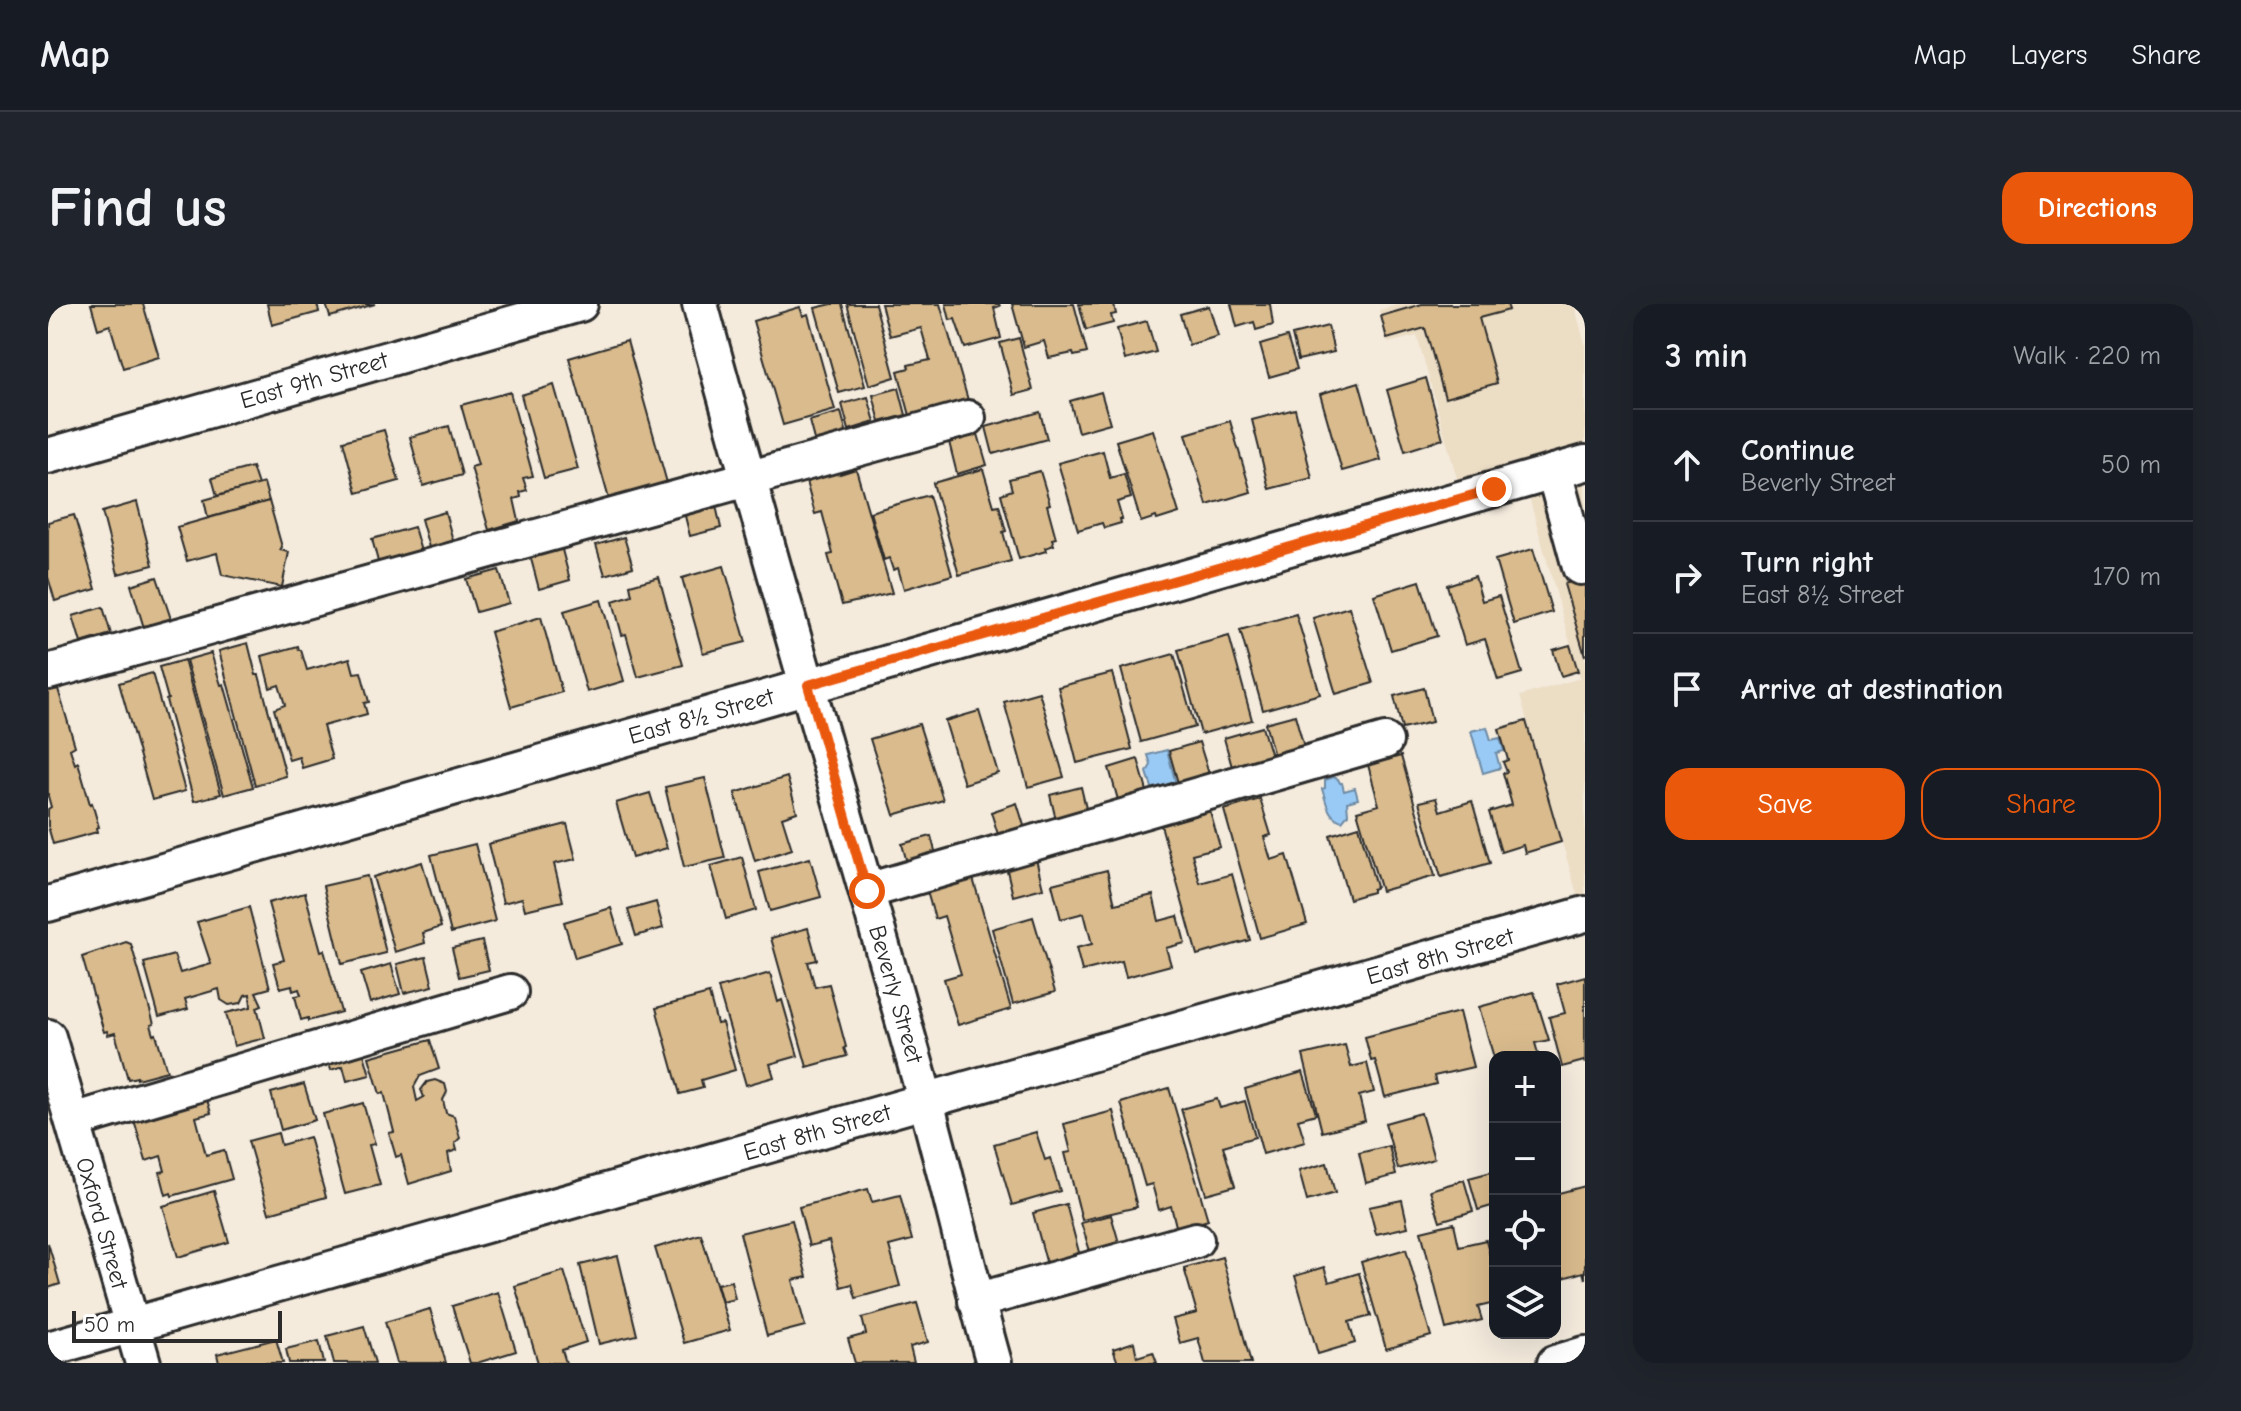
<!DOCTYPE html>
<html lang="en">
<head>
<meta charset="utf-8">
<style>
	:root { --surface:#171b24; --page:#20242c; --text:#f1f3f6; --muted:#9ea1a6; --line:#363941; --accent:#ea580c }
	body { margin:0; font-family:"Comic Neue",sans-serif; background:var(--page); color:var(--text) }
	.controls { position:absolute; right:24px; bottom:24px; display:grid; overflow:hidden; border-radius:16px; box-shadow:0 8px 32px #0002 }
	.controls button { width:72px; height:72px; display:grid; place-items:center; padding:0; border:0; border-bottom:2px solid var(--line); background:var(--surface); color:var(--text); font:40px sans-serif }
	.scale { position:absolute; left:24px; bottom:20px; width:210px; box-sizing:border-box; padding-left:8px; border:4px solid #2b2b2b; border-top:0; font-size:22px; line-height:28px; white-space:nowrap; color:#2b2b2b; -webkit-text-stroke:6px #fff; paint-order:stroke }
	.stop { position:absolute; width:24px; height:24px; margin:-18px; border:6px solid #ea580c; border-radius:50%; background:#fff }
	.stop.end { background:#ea580c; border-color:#fff; box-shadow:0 2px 8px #0008 }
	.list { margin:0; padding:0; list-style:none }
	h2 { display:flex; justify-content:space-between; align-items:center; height:104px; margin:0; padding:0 32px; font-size:34px }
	h2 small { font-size:26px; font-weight:400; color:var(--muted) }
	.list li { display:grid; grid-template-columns:52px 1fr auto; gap:24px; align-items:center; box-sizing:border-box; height:112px; padding:0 32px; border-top:2px solid var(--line) }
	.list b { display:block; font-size:30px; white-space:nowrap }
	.list p { margin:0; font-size:26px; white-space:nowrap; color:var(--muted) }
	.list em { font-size:26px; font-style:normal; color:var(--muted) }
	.actions { display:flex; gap:16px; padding:24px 32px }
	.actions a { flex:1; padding:18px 0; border:2px solid var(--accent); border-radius:24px; text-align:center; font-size:28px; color:var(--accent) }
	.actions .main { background:var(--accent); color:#fff }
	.icon { flex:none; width:44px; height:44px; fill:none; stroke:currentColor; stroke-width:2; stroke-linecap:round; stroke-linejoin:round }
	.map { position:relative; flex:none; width:1537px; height:1059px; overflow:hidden; border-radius:24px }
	header { display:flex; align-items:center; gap:48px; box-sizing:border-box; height:112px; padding:0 40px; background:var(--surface); border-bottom:2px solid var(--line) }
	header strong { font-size:38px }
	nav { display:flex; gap:44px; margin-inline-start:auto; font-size:28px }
	.intro { display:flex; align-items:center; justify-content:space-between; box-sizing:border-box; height:192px; padding:0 48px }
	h1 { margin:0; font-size:56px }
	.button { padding:20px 36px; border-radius:24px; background:var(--accent); color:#fff; font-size:28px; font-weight:700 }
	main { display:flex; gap:48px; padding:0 48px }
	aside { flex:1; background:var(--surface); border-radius:24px; box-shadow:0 8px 32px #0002 }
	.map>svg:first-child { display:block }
	.built { fill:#ecddc5 }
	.water { fill:#99caf5; stroke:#6d8aa4; stroke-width:2 }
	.building { fill:#d9bb8d; stroke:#2b2b2b; stroke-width:2 }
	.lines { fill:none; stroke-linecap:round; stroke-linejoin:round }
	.minor-casing { stroke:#2b2b2b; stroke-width:40 }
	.minor { stroke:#fff; stroke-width:34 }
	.route { stroke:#ea580c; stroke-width:10 }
	.labels { text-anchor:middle; stroke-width:7; stroke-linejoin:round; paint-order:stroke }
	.street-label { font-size:24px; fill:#2b2b2b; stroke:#fff }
</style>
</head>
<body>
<header>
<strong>Map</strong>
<nav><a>Map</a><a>Layers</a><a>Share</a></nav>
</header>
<div class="intro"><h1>Find us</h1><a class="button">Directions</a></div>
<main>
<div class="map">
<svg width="1537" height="1059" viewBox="0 0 1537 1059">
	<rect width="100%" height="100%" fill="#f4ebdd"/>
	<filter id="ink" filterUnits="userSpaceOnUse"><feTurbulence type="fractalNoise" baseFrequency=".0125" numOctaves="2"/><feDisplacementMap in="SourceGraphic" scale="16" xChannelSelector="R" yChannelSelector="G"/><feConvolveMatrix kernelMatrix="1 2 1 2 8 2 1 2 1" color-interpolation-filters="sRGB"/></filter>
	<g filter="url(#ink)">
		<polygon class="built" points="1353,0 1526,0 1537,40 1537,618 1472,392 1532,374 1472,161 1410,178 1369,32 1340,39 1331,6"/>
		<g class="water">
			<polygon points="1439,423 1443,436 1452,434 1456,447 1448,449 1452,464 1435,469 1423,427"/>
			<polygon points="1119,446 1127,476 1122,486 1106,490 1099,468 1103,461 1100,451"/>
			<path d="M1286 473 1290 475 1292 479H1294L1296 487 1307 484 1310 495 1299 498 1300 510 1294 517C1280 513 1279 500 1274 485L1277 484V476Z"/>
		</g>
		<g class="building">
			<polygon points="43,0 95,0 111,53 75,64 62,21 50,25"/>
			<polygon points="219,0 269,0 271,8 224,21"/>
			<polygon points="278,0 327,0 282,13"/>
			<polygon points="784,0 794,0 817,82 791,89 767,4"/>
			<polygon points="799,0 827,0 847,73 821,81"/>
			<polygon points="833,0 892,0 920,96 893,104 895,110 864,119 850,67 861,64 860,61 882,56 873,24 842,32"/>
			<polygon points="898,0 951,0 952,2 946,4 953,34 917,44 907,15 902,16"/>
			<polygon points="964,0 1026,0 1039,49 1026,52 1025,49 1001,54 996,37 976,43"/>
			<polygon points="1031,0 1070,0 1066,1 1068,10 1063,11 1065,19 1038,26"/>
			<polygon points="1183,0 1222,0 1225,21 1208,26 1206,18 1189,23"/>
			<polygon points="1374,0 1459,0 1461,6 1431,14 1449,79 1397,94 1377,24 1339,35 1333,12"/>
			<polygon points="1161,2 1170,32 1141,41 1132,10"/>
			<polygon points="752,3 755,12 760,10 787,106 735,121 705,17"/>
			<polygon points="1099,17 1108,48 1077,56 1069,25"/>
			<polygon points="1280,22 1286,48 1250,56 1244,31"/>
			<polygon points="1239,33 1249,65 1221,73 1212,41"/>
			<polygon points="971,34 985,86 966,91 952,39"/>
			<polygon points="579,37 621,186 563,202 521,54"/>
			<polygon points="1378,74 1395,135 1357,147 1339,86"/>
			<polygon points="1311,78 1333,156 1294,167 1272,90"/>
			<polygon points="506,81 530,165 496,174 473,91"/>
			<polygon points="851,84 858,111 832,118 825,91"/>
			<polygon points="462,88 485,172 475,174 479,186 472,188 473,193 466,195 471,217 441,226 423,163 430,161 413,101"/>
			<polygon points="1053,88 1062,119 1030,128 1022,97"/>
			<polygon points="820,93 827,118 801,126 794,100"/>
			<polygon points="1247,105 1264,174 1221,185 1204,116"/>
			<polygon points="793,108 801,138 769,147 761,117"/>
			<polygon points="992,108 999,135 945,150 938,123"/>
			<polygon points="1182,117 1203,188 1159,201 1138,130"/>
			<polygon points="401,122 414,171 375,182 362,133"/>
			<polygon points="336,126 351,177 309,189 295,137"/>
			<polygon points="1105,126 1131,209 1109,216 1108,213 1093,218 1068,137"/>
			<polygon points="930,130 939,161 909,170 901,138"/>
			<polygon points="1055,147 1062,174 1076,170 1083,194 1069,198 1074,215 1072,215 1073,219 1056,224 1054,219 1030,226 1010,159"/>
			<polygon points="204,163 210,181 169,192 164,174"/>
			<polygon points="790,164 792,170 808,165 844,289 794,301 780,251 785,250 774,208 767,210 757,174"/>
			<polygon points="935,165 946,202 951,201 958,227 955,228 963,257 911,271 885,179"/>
			<polygon points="992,167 1002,200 999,201 1008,234 1004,235 1006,241 997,244 998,247 971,255 953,190 964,186 961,175"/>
			<polygon points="216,179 221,197 160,214 156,196"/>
			<polygon points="881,191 904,271 856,285 850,264 845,266 841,254 836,256 822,208"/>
			<polygon points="221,197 234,243 232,246 241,248 234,283 174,271 169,249 139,257 129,223"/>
			<polygon points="667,197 673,224 642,232 635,204"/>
			<polygon points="89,198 105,261 70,270 54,208"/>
			<polygon points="397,208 406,240 382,247 373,215"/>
			<polygon points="26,211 48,285 7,297 0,273 0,218"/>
			<polygon points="366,223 376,258 333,269 324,235"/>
			<polygon points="576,233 585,263 557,271 548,241"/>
			<polygon points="513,242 522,276 491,285 482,251"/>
			<polygon points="1485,245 1504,308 1466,320 1447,256"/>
			<polygon points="676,262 698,338 655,349 634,274"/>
			<polygon points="451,266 461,299 428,308 418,275"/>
			<polygon points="1427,272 1434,297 1451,292 1474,369 1450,376 1437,335 1417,341 1399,281"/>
			<polygon points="109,273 123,315 96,324 83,281"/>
			<polygon points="611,273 635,361 590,373 578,330 574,331 565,297 584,291 582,281"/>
			<polygon points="1537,274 1537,352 1516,280"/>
			<polygon points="1372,277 1389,332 1343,346 1326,291"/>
			<polygon points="553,296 576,377 539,388 516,307"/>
			<polygon points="55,303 63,330 33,339 25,312"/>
			<polygon points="1301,303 1325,379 1288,390 1265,314"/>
			<polygon points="1248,310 1272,390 1215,406 1192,326"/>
			<polygon points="493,313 514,388 463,403 442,328"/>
			<polygon points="1181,332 1204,416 1153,430 1130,346"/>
			<polygon points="200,339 208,371 211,371 238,472 207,481 171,347"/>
			<polygon points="1522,341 1530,367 1513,372 1505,346"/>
			<polygon points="250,342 251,346 253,346 259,366 302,354 306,369 313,368 321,398 316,399 319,410 275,422 284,455 254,464 251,453 241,456 226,405 237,401 231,381 222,384 214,352"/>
			<polygon points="163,349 173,381 176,380 205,483 176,491 138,356"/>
			<polygon points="1126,350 1147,423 1093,438 1073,365"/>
			<polygon points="136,356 173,490 146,497 118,396 120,395 111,363"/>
			<polygon points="104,369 137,487 104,496 71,379"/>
			<polygon points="1064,369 1084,445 1029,459 1010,383"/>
			<polygon points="1376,384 1384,418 1354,425 1346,392"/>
			<polygon points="10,385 27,442 22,445 27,460 30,458 42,500 44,499 51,523 48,524 49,528 5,540 0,522 0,505 3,503 0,492 0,387"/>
			<polygon points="991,388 1016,473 980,483 956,398"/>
			<polygon points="931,407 950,469 916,480 897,417"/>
			<polygon points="1247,411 1256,443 1226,452 1217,419"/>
			<polygon points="1478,417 1513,538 1477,549 1475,541 1453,548 1441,508 1464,501 1455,469 1459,468 1455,458 1460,456 1451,425"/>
			<polygon points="871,420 895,496 846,511 822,435"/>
			<polygon points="1214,423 1223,452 1184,463 1176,434"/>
			<polygon points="1151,438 1161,470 1130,479 1121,447"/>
			<polygon points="1353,452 1387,572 1333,587 1309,507 1331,501 1320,461"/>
			<polygon points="1090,455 1099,487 1070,496 1061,464"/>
			<polygon points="739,473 749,508 734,513 744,545 707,557 687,489"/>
			<polygon points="657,474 677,554 636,563 617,483"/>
			<polygon points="1033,483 1040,513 1009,520 1002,491"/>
			<polygon points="602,489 619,544 584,554 568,499"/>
			<polygon points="1388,494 1392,507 1424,497 1442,559 1393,573 1371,498"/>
			<polygon points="1212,495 1223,531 1216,533 1223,556 1239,551 1259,620 1212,634 1176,506"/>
			<polygon points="969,499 978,528 952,537 943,508"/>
			<polygon points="1162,507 1172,543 1144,550 1152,579 1184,570 1202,636 1149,651 1113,521"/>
			<polygon points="519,520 528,555 506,560 515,597 477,606 474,594 455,599 440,540"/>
			<polygon points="1311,522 1328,583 1324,585 1324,588 1301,595 1282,531"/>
			<polygon points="883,532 890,558 861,566 854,540"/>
			<polygon points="427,540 447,617 403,629 383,551"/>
			<polygon points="694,553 708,606 678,615 663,562"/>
			<polygon points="762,554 773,593 722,607 711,568"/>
			<polygon points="988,555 995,584 965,592 958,562"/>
			<polygon points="374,558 393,623 375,629 377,639 347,648 325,573"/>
			<polygon points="1059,566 1067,600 1105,591 1111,617 1130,612 1137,639 1118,644 1123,661 1078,673 1074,657 1034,667 1028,644 1044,640 1036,609 1013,615 1004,580"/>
			<polygon points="924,571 963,705 910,721 896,675 913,670 896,612 887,615 878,584"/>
			<polygon points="319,572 338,649 294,660 275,582"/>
			<polygon points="257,589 273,647 276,646 293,708 260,717 260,714 253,716 247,692 253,691 251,685 245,687 244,681 232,684 225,659 236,656 220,599"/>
			<polygon points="608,598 615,624 588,632 580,606"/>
			<polygon points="201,603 222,684 208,688 214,701 209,703 217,734 186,742 178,709 203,703 202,690 197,691 193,699 181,701 173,696 171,685 137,695 140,705 111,713 96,659 126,651 132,669 163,660 149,618"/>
			<polygon points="563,604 574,640 527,654 516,618"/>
			<polygon points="985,613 1007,688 965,700 944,625"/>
			<polygon points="760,624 769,656 760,658 767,683 781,680 798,743 796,744 799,752 759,763 723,634"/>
			<polygon points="434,637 441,666 411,673 404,644"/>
			<polygon points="78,638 83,640 106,720 103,721 106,731 108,730 119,767 89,775 89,773 80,775 67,729 60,731 59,727 56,728 34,653"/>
			<polygon points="378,653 385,682 356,689 349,660"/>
			<polygon points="343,660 352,690 322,699 313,669"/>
			<polygon points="722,669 730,698 734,696 750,752 722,760 726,773 698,781 670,684"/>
			<polygon points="1537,672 1537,760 1536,757 1514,763 1501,713 1517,709 1509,680"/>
			<polygon points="1486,688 1501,736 1487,739 1491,753 1447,753 1447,757 1431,703"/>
			<polygon points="661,690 669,720 674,719 687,766 653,776 655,784 632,790 608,704"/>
			<polygon points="1411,708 1425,763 1386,772 1388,780 1337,793 1327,756 1323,757 1317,733"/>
			<polygon points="382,736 391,765 372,772 366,783 369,797 376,793 373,786 379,778 387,776 397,780 399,788 395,796 398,809 406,812 412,834 407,839 409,846 400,849 403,867 361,880 353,851 348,853 341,829 346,828 336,789 332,790 321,753"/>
			<polygon points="1297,741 1303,763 1319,759 1326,788 1311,792 1317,817 1274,828 1255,751"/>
			<polygon points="314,743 322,771 299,777 295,762 283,766 279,753"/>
			<polygon points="1255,768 1268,810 1250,815 1257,838 1215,850 1197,785"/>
			<polygon points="256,780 267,816 233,826 223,789"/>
			<polygon points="1121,784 1160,916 1129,926 1123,902 1111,906 1104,880 1097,882 1073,799"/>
			<polygon points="157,789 163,809 148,813 158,851 176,846 184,875 124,892 123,889 118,891 112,868 117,867 113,852 98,857 84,809"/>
			<polygon points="1169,795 1172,804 1197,797 1207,833 1175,842 1187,882 1158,890 1133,805"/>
			<polygon points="315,799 327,840 321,841 332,881 297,890 275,810"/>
			<polygon points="1065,807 1089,903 1034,916 1017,849 1023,848 1016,820"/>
			<polygon points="1373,809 1386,855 1350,865 1337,819"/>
			<polygon points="988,828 997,856 1002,854 1012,887 964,901 946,840"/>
			<polygon points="230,829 233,841 261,833 278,893 221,909 200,837"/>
			<polygon points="1341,842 1348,871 1318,879 1311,849"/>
			<polygon points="1279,859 1287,889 1259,897 1251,867"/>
			<polygon points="1447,867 1447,901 1430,906 1421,874"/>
			<polygon points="1416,876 1425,907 1392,917 1382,886"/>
			<polygon points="1537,882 1537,975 1535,968 1512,975 1510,969 1507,968 1507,890"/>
			<polygon points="820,885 824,898 852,891 864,936 841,942 852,982 808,994 804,980 793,983 781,937 761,942 751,903"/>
			<polygon points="166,887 181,938 130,953 115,902"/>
			<polygon points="1354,896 1360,923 1328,930 1321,903"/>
			<polygon points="1018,900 1035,963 1002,972 985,909"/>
			<polygon points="1063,911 1072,942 1043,950 1033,919"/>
			<polygon points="744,916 759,973 745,976 757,1022 719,1032 692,929"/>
			<polygon points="1406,919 1411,942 1438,936 1447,971 1447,999 1430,1003 1434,1016 1398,1025 1373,927"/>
			<polygon points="653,930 682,1026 636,1039 607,944"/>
			<polygon points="0,939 12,980 0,984"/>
			<polygon points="1358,945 1383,1032 1338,1045 1313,958"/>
			<polygon points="570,952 589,1031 551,1040 532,961"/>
			<polygon points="1174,953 1203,1059 1157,1059 1150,1034 1132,1039 1125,1015 1149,1009 1136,964"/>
			<polygon points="1276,963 1281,978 1311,969 1323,1012 1301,1018 1307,1039 1270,1050 1247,972"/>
			<polygon points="516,967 538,1038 514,1046 518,1059 490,1059 467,982"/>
			<polygon points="683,977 687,995 674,998 669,980"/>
			<polygon points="450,988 468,1047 429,1059 422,1059 404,1002"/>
			<polygon points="869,999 880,1038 862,1043 866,1059 807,1059 800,1035 818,1030 814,1014"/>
			<polygon points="382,1005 398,1059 349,1059 337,1018"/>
			<polygon points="316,1022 327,1059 286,1059 279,1032"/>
			<polygon points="228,1035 235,1059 171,1059 169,1050"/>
			<polygon points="271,1037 276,1059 241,1059 238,1045"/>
			<polygon points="1086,1038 1089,1053 1105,1048 1109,1059 1070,1059 1065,1045"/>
		</g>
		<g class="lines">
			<g class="minor-casing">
				<g id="minor">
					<path d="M652 0C722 259 799 515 871 773 898 868 919 964 946 1059"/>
					<polyline points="0,152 532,0"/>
					<polyline points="1506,168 1532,263 1537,262"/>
					<polyline points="0,368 920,114"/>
					<polyline points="819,587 1337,437"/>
					<polyline points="0,600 1537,159"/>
					<polyline points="0,733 95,1059"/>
					<polyline points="25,817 462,688"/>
					<polyline points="928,997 1148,936"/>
					<polyline points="0,1045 1537,610"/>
					<polyline points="1507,1059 1537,1050"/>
				</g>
			</g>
			<use href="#minor" class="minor"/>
		</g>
	</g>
	<g class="lines" filter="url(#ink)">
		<polyline class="route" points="819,587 760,381 1446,185"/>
	</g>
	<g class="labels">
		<g class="street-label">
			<text transform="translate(266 76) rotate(-16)" y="8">East 9th Street</text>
			<text transform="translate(653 412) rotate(-16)" y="8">East 8½ Street</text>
			<text transform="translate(1392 652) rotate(-16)" y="8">East 8th Street</text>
			<text transform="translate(848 690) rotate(74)" y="8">Beverly Street</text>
			<text transform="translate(769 828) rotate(-16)" y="8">East 8th Street</text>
			<text transform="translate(54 919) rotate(74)" y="8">Oxford Street</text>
		</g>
	</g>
</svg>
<div class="controls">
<button>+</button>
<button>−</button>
<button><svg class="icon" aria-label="locate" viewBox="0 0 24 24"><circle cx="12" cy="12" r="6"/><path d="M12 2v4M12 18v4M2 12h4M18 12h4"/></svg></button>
<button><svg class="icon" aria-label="layers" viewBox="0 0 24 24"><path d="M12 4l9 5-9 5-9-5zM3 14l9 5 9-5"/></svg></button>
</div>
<div class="scale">50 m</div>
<div class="stop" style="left:819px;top:587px"></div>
<div class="stop end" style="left:1446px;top:185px"></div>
</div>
<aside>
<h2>3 min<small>Walk · 220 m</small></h2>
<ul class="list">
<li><svg class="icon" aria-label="ahead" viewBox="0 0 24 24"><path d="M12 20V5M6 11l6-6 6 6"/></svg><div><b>Continue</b><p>Beverly Street</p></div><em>50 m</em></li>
<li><svg class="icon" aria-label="right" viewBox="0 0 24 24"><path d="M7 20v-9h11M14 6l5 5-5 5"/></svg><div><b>Turn right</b><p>East 8½ Street</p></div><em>170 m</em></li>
<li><svg class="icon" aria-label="arrive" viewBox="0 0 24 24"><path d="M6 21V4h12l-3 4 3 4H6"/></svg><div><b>Arrive at destination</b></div></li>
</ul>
<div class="actions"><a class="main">Save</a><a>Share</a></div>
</aside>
</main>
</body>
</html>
